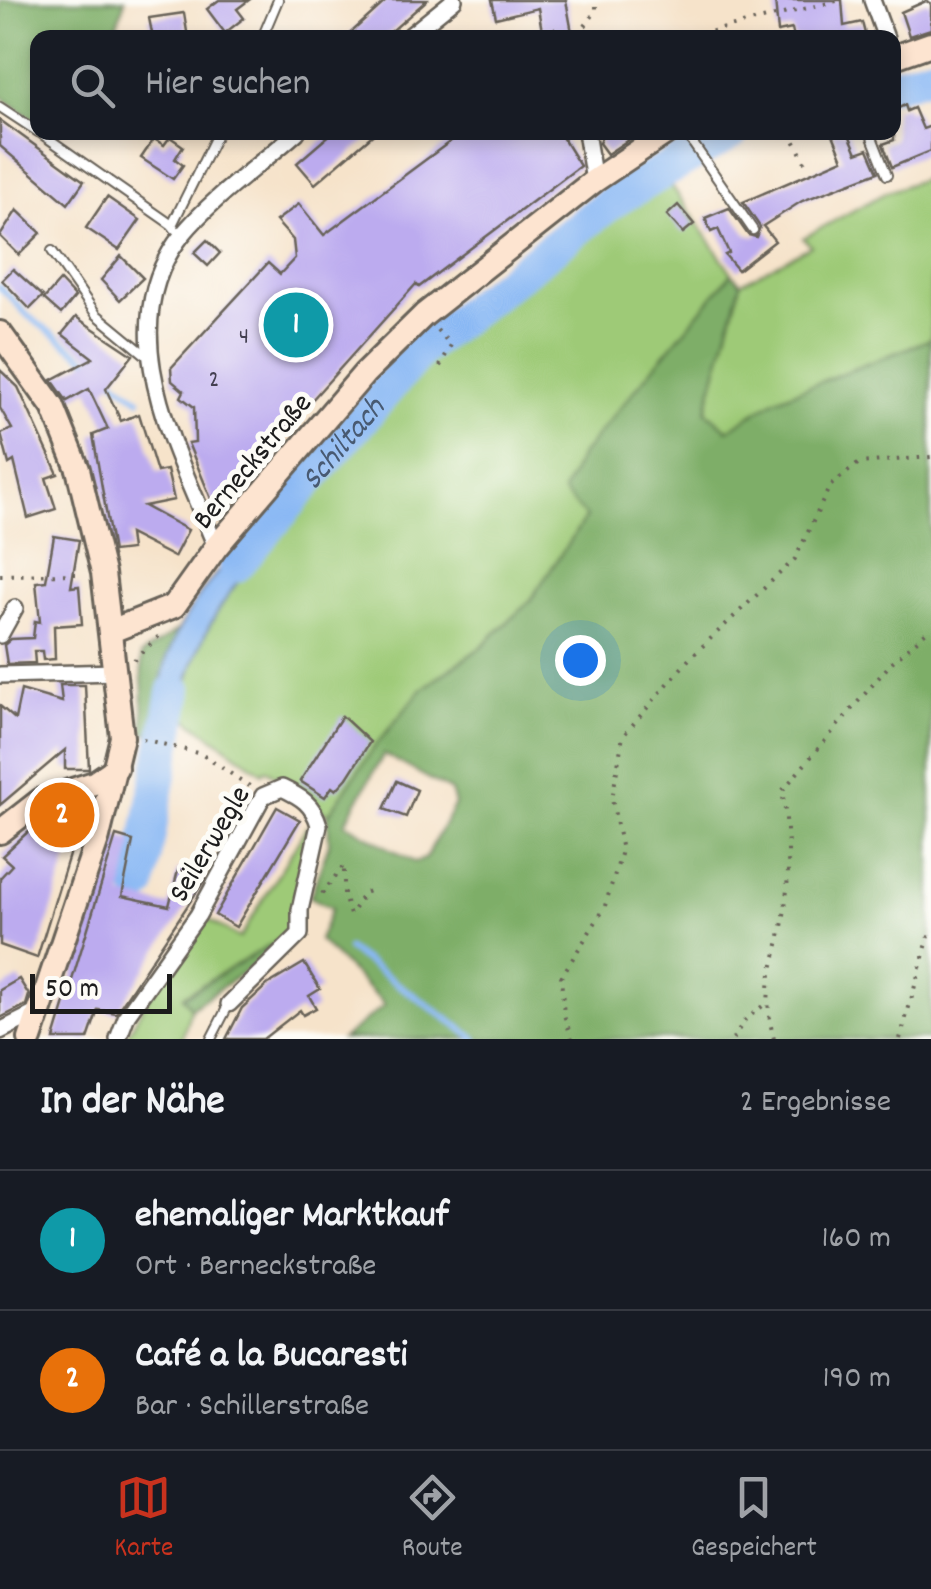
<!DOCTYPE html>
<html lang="de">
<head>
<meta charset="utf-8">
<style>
	:root { --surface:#171b24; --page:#20242c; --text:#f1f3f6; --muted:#9ea1a6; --line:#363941; --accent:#c8321e }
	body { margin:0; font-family:Dekko,sans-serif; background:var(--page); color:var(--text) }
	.scale { position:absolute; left:30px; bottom:25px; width:142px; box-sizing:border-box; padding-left:10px; border:5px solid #1c1c1c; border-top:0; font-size:28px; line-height:35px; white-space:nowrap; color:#1c1c1c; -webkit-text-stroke:8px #fdfcf7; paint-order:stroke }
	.you { position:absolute; left:580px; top:660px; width:35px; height:35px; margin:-25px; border:8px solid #fff; border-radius:50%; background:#1a73e8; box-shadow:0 0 0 15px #1a73e833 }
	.badge { display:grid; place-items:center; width:65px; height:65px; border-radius:50%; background:var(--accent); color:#fff; font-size:32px; font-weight:700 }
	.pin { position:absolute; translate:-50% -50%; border:5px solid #fff; box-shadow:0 2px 10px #0006 }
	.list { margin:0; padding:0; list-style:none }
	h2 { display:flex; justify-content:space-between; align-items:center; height:130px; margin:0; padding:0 40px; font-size:42px }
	h2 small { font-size:32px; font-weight:400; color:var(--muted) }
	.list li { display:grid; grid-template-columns:65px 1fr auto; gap:30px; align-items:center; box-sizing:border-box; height:140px; padding:0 40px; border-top:2px solid var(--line) }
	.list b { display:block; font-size:38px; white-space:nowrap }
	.list p { margin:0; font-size:32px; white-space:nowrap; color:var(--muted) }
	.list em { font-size:32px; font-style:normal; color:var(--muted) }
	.icon { flex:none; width:55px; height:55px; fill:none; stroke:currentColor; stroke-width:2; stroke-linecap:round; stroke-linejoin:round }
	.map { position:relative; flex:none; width:931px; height:1039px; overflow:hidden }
	.search { position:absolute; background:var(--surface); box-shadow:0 5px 15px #0003; left:30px; right:30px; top:30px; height:110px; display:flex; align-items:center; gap:25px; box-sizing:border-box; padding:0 35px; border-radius:20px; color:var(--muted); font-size:38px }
	.sheet { height:410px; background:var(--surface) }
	nav { display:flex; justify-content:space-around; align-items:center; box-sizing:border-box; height:140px; border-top:2px solid var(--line); background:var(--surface); font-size:28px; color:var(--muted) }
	nav a { display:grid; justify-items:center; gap:5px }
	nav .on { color:var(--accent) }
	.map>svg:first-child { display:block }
	.green { fill:#9eca77; stroke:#5d734a; stroke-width:2.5 }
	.forest { fill:#7eae68; stroke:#4d6542; stroke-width:2.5; fill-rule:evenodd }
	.water { fill:#89b8f4; stroke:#526a88; stroke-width:2.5 }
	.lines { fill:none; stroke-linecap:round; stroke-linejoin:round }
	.stream { stroke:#89b8f4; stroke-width:6 }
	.river { stroke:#89b8f4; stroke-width:35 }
	.building { fill:#bcabef }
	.service-casing { stroke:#686259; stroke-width:12 }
	.minor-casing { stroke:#686259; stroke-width:20 }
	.secondary-casing { stroke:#686259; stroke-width:28 }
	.path { stroke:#686259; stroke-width:4; stroke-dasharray:2.5 8; stroke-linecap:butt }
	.service { stroke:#fff; stroke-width:8 }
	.minor { stroke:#fff; stroke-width:15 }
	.secondary { stroke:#fde4d0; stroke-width:22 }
	.labels { text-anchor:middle; stroke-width:10; stroke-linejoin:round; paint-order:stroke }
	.number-label { font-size:25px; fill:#444051 }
	.street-label { font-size:30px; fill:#1c1c1c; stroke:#fdfcf7 }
	.water-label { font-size:32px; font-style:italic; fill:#485a72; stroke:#fdfcf7 }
</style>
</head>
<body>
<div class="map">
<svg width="931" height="1039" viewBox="0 0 931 1039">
	<rect width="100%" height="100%" fill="#fdfcf7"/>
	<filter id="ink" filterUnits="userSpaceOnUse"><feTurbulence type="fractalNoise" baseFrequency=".01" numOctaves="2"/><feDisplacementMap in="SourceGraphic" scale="20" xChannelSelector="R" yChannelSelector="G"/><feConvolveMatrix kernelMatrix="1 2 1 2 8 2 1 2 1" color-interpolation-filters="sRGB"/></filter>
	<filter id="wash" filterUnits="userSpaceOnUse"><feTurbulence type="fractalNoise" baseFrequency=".0048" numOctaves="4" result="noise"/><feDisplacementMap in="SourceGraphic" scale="40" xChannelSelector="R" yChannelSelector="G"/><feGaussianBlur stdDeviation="2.25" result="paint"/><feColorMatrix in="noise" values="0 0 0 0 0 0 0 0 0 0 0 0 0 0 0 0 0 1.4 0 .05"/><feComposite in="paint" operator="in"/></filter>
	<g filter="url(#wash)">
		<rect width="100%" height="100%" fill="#f6e3ca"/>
		<g class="green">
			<polygon points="931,176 931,339 776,399 728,431 706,412 741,283 811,246 803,238 885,193"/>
			<polygon points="667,179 732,273 572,541 529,602 480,648 422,689 328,815 266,769 263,773 179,713 200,637 221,601 420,364"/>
			<polygon points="307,826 311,834 290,933 183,996 191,1008 182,1039 125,1039 148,997 207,919 240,938"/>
		</g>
		<g class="forest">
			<polygon points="0,0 125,0 113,37 38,38 37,122 0,96"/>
			<path d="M732 273 741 283 706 411 728 430 776 399 931 339V1039H342L385 1005 319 940 332 908 310 897 329 844 328 815 375 746 422 689 480 648 529 602 586 517 563 492 581 455ZM384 754 451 791 455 804 425 859 414 862 345 823Z"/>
			<polygon points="178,630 163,673 153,735 144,732 141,655"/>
			<polygon points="290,933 281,947 191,1008 183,997"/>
		</g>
		<g class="water">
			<path d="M259 522 274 535C215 608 191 643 174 739L153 735C157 714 159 693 163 673 176 614 221 567 259 522Z"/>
			<polygon points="152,747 174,750 149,888 129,884"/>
		</g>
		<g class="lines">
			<g class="stream">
				<polyline points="0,287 28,316 95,365"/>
				<polyline points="109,376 139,399"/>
				<polyline points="348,949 476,1039"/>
			</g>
			<g class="river">
				<polyline points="894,84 931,73"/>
				<path id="s1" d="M236 565 421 349 614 200 732 132"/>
				<polyline points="139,886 175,691"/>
			</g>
		</g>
		<g id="blocks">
			<g class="building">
				<polygon points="219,0 249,0 237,9 244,18 225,33 207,9"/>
				<polygon points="387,0 427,0 384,38 345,38"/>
				<polygon points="492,0 566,0 573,38 556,38 554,29 542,31 538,8 496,18"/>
				<polygon points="775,0 842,0 844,26 862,22 866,38 794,38 792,29 778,32"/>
				<polygon points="926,1 931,4 931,29 909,36 901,12"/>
				<polygon points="184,13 188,38 153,38 149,18"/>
				<polygon points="905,105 907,111 914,108 923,129 931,126 931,151 892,167 883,144 894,140 894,110"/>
				<polygon points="0,120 84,181 68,204 0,146"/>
				<polygon points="333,132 376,132 315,184 297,163"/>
				<polygon points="463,132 559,132 580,166 419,287 416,284 258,460 246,477 252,482 219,518 188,443 195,442 194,407 181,397 184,391 172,381 171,368 268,263 280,274 295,258 293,240 276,221 299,204 324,235"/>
				<polygon points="604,132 626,132 631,138 607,154 599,143"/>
				<polygon points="832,132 848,132 857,153 868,149 878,172 802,201 763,226 775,241 738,270 725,255 729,253 718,229 711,232 705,218 729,208 748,235 756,237 760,227 743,202 843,159"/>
				<polygon points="170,137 183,146 175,159 183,165 173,179 141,158 154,139 164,145"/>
				<polygon points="107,197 140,220 119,250 86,228"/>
				<polygon points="678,205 694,224 683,233 667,215"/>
				<polygon points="17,210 41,233 19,255 0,236"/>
				<polygon points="207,240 220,253 208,266 194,253"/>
				<polygon points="121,256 143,278 120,300 101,280"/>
				<polygon points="13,269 43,296 30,309 2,280"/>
				<polygon points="60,281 75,297 61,314 44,299"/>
				<polygon points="76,317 133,355 106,389 121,421 139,414 157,472 167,470 174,500 144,506 188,530 174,557 129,534 131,550 113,552 93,435 108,429 89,389 67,401 52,380 93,358 62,334"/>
				<polygon points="0,370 18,387 58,474 46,478 56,509 28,518 14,461 9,464 1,434 12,429 0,408"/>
				<polygon points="54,536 79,540 71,587 79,586 82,624 54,626 55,659 43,660 42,651 34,651 35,663 7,664 4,645 11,639 33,638 35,621 40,622 36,582 46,581"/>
				<polygon points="60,685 85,685 89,769 65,769 65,750 0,805 0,706 15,719 21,690 62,702"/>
				<polygon points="342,716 370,742 347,778 336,790 332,787 325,797 300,781"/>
				<polygon points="397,781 417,790 406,817 384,809"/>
				<polygon points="74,807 78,826 37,958 0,945 0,878 12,865 2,856 48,813"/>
				<polygon points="277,807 300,820 236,927 215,915"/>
				<polygon points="116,836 133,841 122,896 169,906 178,870 206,878 116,1013 98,1010 88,1039 54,1039"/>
				<polygon points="304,963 320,989 309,996 316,1008 303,1015 300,1010 263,1039 226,1039 242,1008 267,985"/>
				<polygon points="19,979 29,995 26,1005 0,1018 0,990"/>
			</g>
		</g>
	</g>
	<g filter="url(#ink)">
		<use href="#blocks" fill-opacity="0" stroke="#686259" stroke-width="2.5"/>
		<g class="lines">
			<g class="service-casing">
				<g id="service">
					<polyline points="262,38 278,0"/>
					<polyline points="0,107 38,132"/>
					<polyline points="39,132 172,225"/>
					<polyline points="685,132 753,230"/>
					<polyline points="870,132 887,175"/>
					<polyline points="175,229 172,225 218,132"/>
					<polyline points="52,251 96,314 147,356"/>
					<polyline points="211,1039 229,1004"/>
				</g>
			</g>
			<g class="minor-casing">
				<g id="minor">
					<polyline points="872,0 886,38"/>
					<polyline points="407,38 454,0"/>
					<polyline points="586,132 594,181"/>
					<path d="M216 547C179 454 107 329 182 235 214 196 260 165 297 132"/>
					<polyline points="0,635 15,608"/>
					<polyline points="0,675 117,672"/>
					<polyline points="66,792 86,799 96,828"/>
					<polyline points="0,1031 38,1012"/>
					<path d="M118 1039 127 1015 198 915 263 796 282 788C301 797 313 804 319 825L300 910V934L229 1004"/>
				</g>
			</g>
			<g class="secondary-casing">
				<g id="secondary">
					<polyline points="894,57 931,44"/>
					<polyline points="0,333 53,407 78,469 103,573 122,737 98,837 30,1039"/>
					<polyline points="111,631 174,606 216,547 364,374 424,315 594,181 667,132"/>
					<polyline points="0,832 41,800 94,783 116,768"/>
				</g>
			</g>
			<g class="path">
				<polyline points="585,26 596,11 596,0"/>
				<polyline points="649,38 709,32 841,0"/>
				<polyline points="790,132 805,162"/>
				<polyline points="437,330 451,345 438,370"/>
				<polyline points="0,575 83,574"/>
				<polyline points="134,660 159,636"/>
				<polyline points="143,739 201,754 251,787"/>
				<polyline points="322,894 344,865 344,896 350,915 364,893 375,889"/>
				<polyline points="572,1039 564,1015 561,977 604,909 622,851 612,799 623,736 690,658 795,559 830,486 859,463 931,457"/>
				<polyline points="733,1039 744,1021 765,1004"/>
				<path d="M774 1039C759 984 778 962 785 908 790 869 789 830 782 791L892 662 931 628"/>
				<polyline points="900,1039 931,929"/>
			</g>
			<use href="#service" class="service"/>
			<use href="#minor" class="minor"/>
			<use href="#secondary" class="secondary"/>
		</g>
	</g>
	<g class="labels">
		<g class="number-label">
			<text x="244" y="343">4</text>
			<text x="214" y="386">2</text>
		</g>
		<g class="street-label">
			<text transform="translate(251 460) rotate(-50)" y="10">Berneckstraße</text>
			<text transform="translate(208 843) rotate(-59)" y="10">Seilerwegle</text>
		</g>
		<g class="water-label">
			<text dy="11" stroke="none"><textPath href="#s1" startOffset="162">Schiltach</textPath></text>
		</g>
	</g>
</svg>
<div class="scale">50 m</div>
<div class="you"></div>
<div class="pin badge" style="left:296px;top:325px;background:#0f9aa8">1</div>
<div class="pin badge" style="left:62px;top:815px;background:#e8710a">2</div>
<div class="search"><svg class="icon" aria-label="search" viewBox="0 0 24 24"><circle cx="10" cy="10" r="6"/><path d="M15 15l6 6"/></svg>Hier suchen</div>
</div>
<section class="sheet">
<h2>In der Nähe<small>2 Ergebnisse</small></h2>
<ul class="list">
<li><span class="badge" style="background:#0f9aa8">1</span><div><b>ehemaliger Marktkauf</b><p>Ort · Berneckstraße</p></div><em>160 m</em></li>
<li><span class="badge" style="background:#e8710a">2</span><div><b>Café a la Bucaresti</b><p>Bar · Schillerstraße</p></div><em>190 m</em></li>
</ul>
</section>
<nav>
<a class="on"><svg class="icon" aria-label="map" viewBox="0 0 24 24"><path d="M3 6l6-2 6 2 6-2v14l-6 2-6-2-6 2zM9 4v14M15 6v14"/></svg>Karte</a>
<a><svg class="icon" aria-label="directions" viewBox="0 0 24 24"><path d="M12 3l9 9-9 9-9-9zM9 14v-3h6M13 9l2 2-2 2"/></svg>Route</a>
<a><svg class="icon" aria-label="saved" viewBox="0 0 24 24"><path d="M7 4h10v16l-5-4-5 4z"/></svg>Gespeichert</a>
</nav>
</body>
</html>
